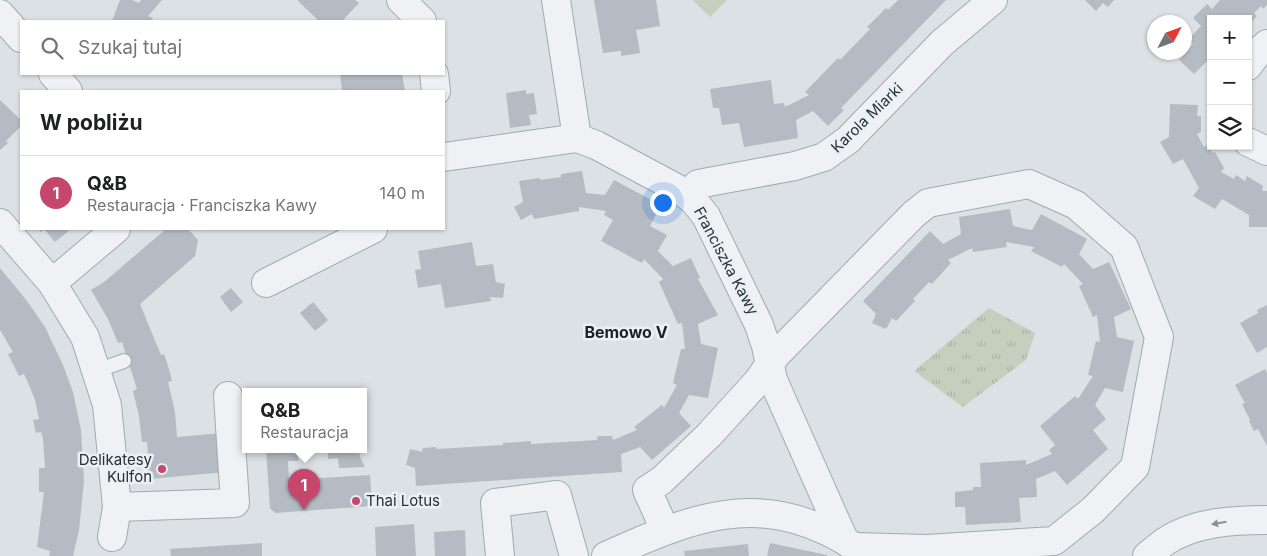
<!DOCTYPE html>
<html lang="pl">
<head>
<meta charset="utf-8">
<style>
	:root { --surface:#fff; --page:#f6f6f6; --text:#202124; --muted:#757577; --line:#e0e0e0; --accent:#c5476c }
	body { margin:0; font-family:Inter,sans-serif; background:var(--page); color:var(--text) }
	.controls { position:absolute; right:15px; top:15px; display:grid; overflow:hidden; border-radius:0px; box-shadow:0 1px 4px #0004 }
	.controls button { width:45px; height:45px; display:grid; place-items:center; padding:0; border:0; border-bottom:1px solid var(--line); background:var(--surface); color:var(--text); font:25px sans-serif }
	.compass { position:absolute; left:1147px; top:15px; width:45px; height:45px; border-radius:50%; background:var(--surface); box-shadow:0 1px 4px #0004; rotate:49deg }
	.you { position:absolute; left:662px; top:202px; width:18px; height:18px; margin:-12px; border:4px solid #fff; border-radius:50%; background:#1a73e8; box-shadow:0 0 0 8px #1a73e833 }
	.badge { display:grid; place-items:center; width:32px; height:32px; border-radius:50%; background:var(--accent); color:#fff; font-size:16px; font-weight:700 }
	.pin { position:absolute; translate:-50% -41px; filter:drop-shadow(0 1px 2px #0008) }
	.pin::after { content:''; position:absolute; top:26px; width:18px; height:15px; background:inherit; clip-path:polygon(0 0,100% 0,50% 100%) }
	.popup { position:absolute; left:242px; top:388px; width:125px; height:65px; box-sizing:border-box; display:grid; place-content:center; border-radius:0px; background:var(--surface); filter:drop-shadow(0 1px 4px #0005); font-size:16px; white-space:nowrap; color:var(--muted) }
	.popup b { font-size:19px; color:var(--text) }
	.popup::after { content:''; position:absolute; left:50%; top:100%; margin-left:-10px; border:10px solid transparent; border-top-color:var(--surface) }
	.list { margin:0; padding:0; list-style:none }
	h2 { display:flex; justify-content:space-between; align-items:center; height:65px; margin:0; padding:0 20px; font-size:21px }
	h2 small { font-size:16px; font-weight:400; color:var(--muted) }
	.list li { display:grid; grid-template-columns:32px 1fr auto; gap:15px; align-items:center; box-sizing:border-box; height:75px; padding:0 20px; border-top:1px solid var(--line) }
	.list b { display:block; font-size:19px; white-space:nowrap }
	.list p { margin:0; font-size:16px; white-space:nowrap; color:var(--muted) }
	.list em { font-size:16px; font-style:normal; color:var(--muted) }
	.icon { flex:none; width:28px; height:28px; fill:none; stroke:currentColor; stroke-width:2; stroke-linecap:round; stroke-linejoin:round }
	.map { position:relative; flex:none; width:1267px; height:556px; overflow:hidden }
	.search { position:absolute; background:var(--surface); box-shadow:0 1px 4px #0004; left:20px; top:20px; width:425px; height:55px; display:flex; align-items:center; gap:12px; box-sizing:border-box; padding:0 18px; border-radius:0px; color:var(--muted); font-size:19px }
	.panel { position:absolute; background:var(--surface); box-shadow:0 1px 4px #0004; left:20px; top:90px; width:425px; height:140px; border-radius:0px }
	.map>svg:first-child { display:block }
	.park { fill:url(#park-tufts) }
	.building { fill:#b4bbc2 }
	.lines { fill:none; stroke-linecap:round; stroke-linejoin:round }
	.lane-casing { stroke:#a2a9af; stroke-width:16 }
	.street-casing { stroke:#a2a9af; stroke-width:30 }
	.lane { stroke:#eff1f4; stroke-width:14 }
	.street { stroke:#eff1f4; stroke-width:28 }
	.oneway { fill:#8b9198 }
	.poi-dot { fill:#c5476c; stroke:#ebf0f3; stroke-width:2 }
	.labels { text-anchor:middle; stroke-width:5; stroke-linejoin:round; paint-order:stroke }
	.street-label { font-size:15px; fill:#27313b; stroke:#ebf0f3 }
	.poi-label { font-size:15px; fill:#27313b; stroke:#ebf0f3; text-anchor:end }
	.neighbourhood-label { font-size:16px; font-weight:bold; fill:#19222b; stroke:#ebf0f3 }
</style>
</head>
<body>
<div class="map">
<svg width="1267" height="556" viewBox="0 0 1267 556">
	<defs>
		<pattern id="park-tufts" width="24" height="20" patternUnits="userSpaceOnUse" patternTransform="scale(1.25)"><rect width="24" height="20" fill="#c5cfbe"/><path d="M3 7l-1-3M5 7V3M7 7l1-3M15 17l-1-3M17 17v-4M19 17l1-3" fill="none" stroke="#a9b2a4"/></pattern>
	</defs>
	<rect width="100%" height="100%" fill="#dce1e5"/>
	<g class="park">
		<polygon points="693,0 727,0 710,17"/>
		<polygon points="989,308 1035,333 1026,360 963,407 914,371"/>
	</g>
	<g class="building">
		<polygon points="120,0 132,0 139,3 141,0 162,0 148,16 153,18 151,21 112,21"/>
		<polygon points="297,0 355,0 359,3 344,19 345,21 319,21"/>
		<polygon points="594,0 656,0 660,26 636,30 640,53 621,56 621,51 603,53"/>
		<polygon points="898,0 946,0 841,108 844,110 828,126 813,111 796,120 798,138 744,147 739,123 722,125 719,108 713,108 710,89 771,80 774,104 784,103 785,107 809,95 805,92 838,58 840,60 870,29 867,27 886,8 888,10"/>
		<polygon points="1085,0 1114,0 1108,7 1103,3 1096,11"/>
		<polygon points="1220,0 1267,0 1267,5 1263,9 1261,6 1254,13 1257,16 1248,25 1248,19 1211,19 1211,59 1209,59 1194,74 1179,60 1193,44 1188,40 1201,26 1193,18 1207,4 1212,9"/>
		<polygon points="340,74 402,74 405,91 342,91"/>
		<polygon points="526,90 526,94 534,93 537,114 529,115 531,125 510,128 506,93"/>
		<polygon points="0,100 21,120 21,126 6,141 8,143 0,150"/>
		<polygon points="1170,104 1198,105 1197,116 1201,116 1201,132 1197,134 1204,147 1208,145 1212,153 1215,152 1224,168 1221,172 1234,179 1236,175 1245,181 1247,176 1263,186 1262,191 1267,191 1267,227 1249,227 1249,215 1222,199 1215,209 1193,196 1199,188 1183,159 1173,164 1160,142 1169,137"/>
		<polygon points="582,171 586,193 605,195 614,180 661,205 650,226 667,235 658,251 673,266 691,258 700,278 698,279 718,315 698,324 701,344 718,348 708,398 689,395 679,413 691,426 652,460 640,447 621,454 622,472 416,486 415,468 406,465 410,449 422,452 423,448 436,447 437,449 503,445 503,443 531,441 531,444 597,440 598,436 612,436 613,440 637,430 634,427 662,405 664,408 677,385 673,383 681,349 685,349 682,323 678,324 659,282 663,279 644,259 642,263 601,241 613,220 604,215 606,211 579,207 579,211 534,219 532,214 521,220 514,207 523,202 519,181 540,178 540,180 561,177 561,174"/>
		<polygon points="1010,209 1013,226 1032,230 1041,214 1087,239 1079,254 1093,269 1109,262 1131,309 1114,317 1117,337 1134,341 1123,392 1105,388 1095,405 1106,419 1093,430 1108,449 1067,485 1055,471 1036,479 1037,497 1019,498 1021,522 966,525 965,507 955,507 955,492 973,490 973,487 981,487 980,463 1026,460 1026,465 1052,454 1049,450 1055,445 1040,426 1075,396 1078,399 1093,376 1088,375 1096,341 1100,342 1097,315 1093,317 1079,286 1083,284 1064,264 1062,267 1031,251 1034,247 1006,242 1007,247 973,252 972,248 948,260 951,263 932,284 929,282 913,299 915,301 896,321 892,318 886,329 872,323 876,314 863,301 930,231 943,244 961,234 959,217"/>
		<polygon points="38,229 71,229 55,242 44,229 41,232"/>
		<polygon points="166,229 188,229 198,240 195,256 140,304 161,355 164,354 169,369 172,381 168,382 175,412 177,437 222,433 226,472 150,479 147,442 142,442 139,416 133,391 137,389 122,342 118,343 108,319 91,290 104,282"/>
		<polygon points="472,242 476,266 493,264 496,282 505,284 503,298 490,297 491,301 445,308 441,284 418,288 415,270 421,269 418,251"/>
		<polygon points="0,268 27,301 45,327 63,365 73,392 81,430 84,481 79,530 73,556 49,556 50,551 37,547 44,492 39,492 39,468 45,468 43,439 41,432 36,433 33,420 39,419 35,400 27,380 24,374 19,376 8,354 13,352 0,330"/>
		<polygon points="231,288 243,302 231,312 220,297"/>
		<polygon points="313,302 328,320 315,331 300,313"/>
		<polygon points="1267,305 1267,347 1257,353 1240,323 1258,313 1257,310"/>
		<polygon points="1265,369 1267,373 1267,446 1258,429 1254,431 1249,421 1250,420 1242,404 1245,403 1235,385"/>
		<polygon points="266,449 298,449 298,461 288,461 289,480 370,475 372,506 275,513 270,508"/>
		<polygon points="328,449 359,449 360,457 365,467 339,468 338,458 328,459"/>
		<polygon points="414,524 416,556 376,556 375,527"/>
		<polygon points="465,530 466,556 435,556 434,532"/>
		<polygon points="262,543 262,556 171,556 170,549"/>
		<polygon points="770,543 827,555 827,556 767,556"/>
		<polygon points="748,544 749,556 685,556 684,551"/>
	</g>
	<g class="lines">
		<g class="lane-casing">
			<polyline id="lane" points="96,371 124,361"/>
		</g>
		<g class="street-casing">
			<g id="street">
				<polyline points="401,0 422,21"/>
				<polyline points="556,0 577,138 596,145 680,190 694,201 706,216 759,325 766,346 773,380 844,540 866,556"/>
				<polyline points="0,14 21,38"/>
				<polyline points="1248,66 1259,51 1267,44"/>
				<polyline points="53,74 68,91"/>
				<polyline points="434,74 436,91"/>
				<polyline points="1248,142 1267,151"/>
				<polyline points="444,157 577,138"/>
				<polyline points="688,195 698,184 795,166 824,157 848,140 942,43 993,0"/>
				<polyline points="0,223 52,283"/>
				<polyline points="116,229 52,283 85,337 107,405 117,507 235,503 228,396"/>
				<polyline points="266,283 373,229"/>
				<polyline points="665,530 647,490 662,480 709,435 758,381 776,355 914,214 928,203 1029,184 1076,205 1124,247 1159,337 1135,467 1093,510 1054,541 927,549 855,547"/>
				<polyline points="112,537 117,507"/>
				<polyline points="500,556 495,503 557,495 574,556"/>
				<path d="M606 556C691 518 756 490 844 540"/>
				<path d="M1147 556C1153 551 1159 546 1166 541 1195 522 1233 520 1267 520"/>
			</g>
		</g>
		<use href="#lane" class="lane"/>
		<use href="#street" class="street"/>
	</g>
	<defs><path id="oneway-solid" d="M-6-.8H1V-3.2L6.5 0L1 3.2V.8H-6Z" transform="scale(1.25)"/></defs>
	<use class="oneway" href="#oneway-solid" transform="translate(1219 523) rotate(170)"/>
	<g class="poi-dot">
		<circle cx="162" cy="469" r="5"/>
		<circle cx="356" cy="501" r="5"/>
	</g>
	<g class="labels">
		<g class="street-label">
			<text transform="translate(867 118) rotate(-44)" y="5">Karola Miarki</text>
			<text transform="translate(726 261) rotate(62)" y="5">Franciszka Kawy</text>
		</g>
		<g class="poi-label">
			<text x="152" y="465">Delikatesy<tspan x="152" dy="17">Kulfon</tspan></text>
			<text x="366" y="506" text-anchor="start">Thai Lotus</text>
		</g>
		<g class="neighbourhood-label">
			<text x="626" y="338">Bemowo V</text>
		</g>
	</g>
</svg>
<div class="controls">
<button>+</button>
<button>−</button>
<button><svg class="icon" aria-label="layers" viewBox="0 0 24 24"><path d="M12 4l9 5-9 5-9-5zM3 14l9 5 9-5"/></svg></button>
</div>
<svg class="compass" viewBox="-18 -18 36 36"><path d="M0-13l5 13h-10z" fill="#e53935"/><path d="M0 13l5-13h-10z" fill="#757577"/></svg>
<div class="you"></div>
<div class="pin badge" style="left:304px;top:510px">1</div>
<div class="popup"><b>Q&amp;B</b>Restauracja</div>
<div class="search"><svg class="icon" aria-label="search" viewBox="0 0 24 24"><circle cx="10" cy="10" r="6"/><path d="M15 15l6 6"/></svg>Szukaj tutaj</div>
<section class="panel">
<h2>W pobliżu<small></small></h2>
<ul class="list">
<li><span class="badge">1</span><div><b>Q&amp;B</b><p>Restauracja · Franciszka Kawy</p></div><em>140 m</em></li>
</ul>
</section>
</div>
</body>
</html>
